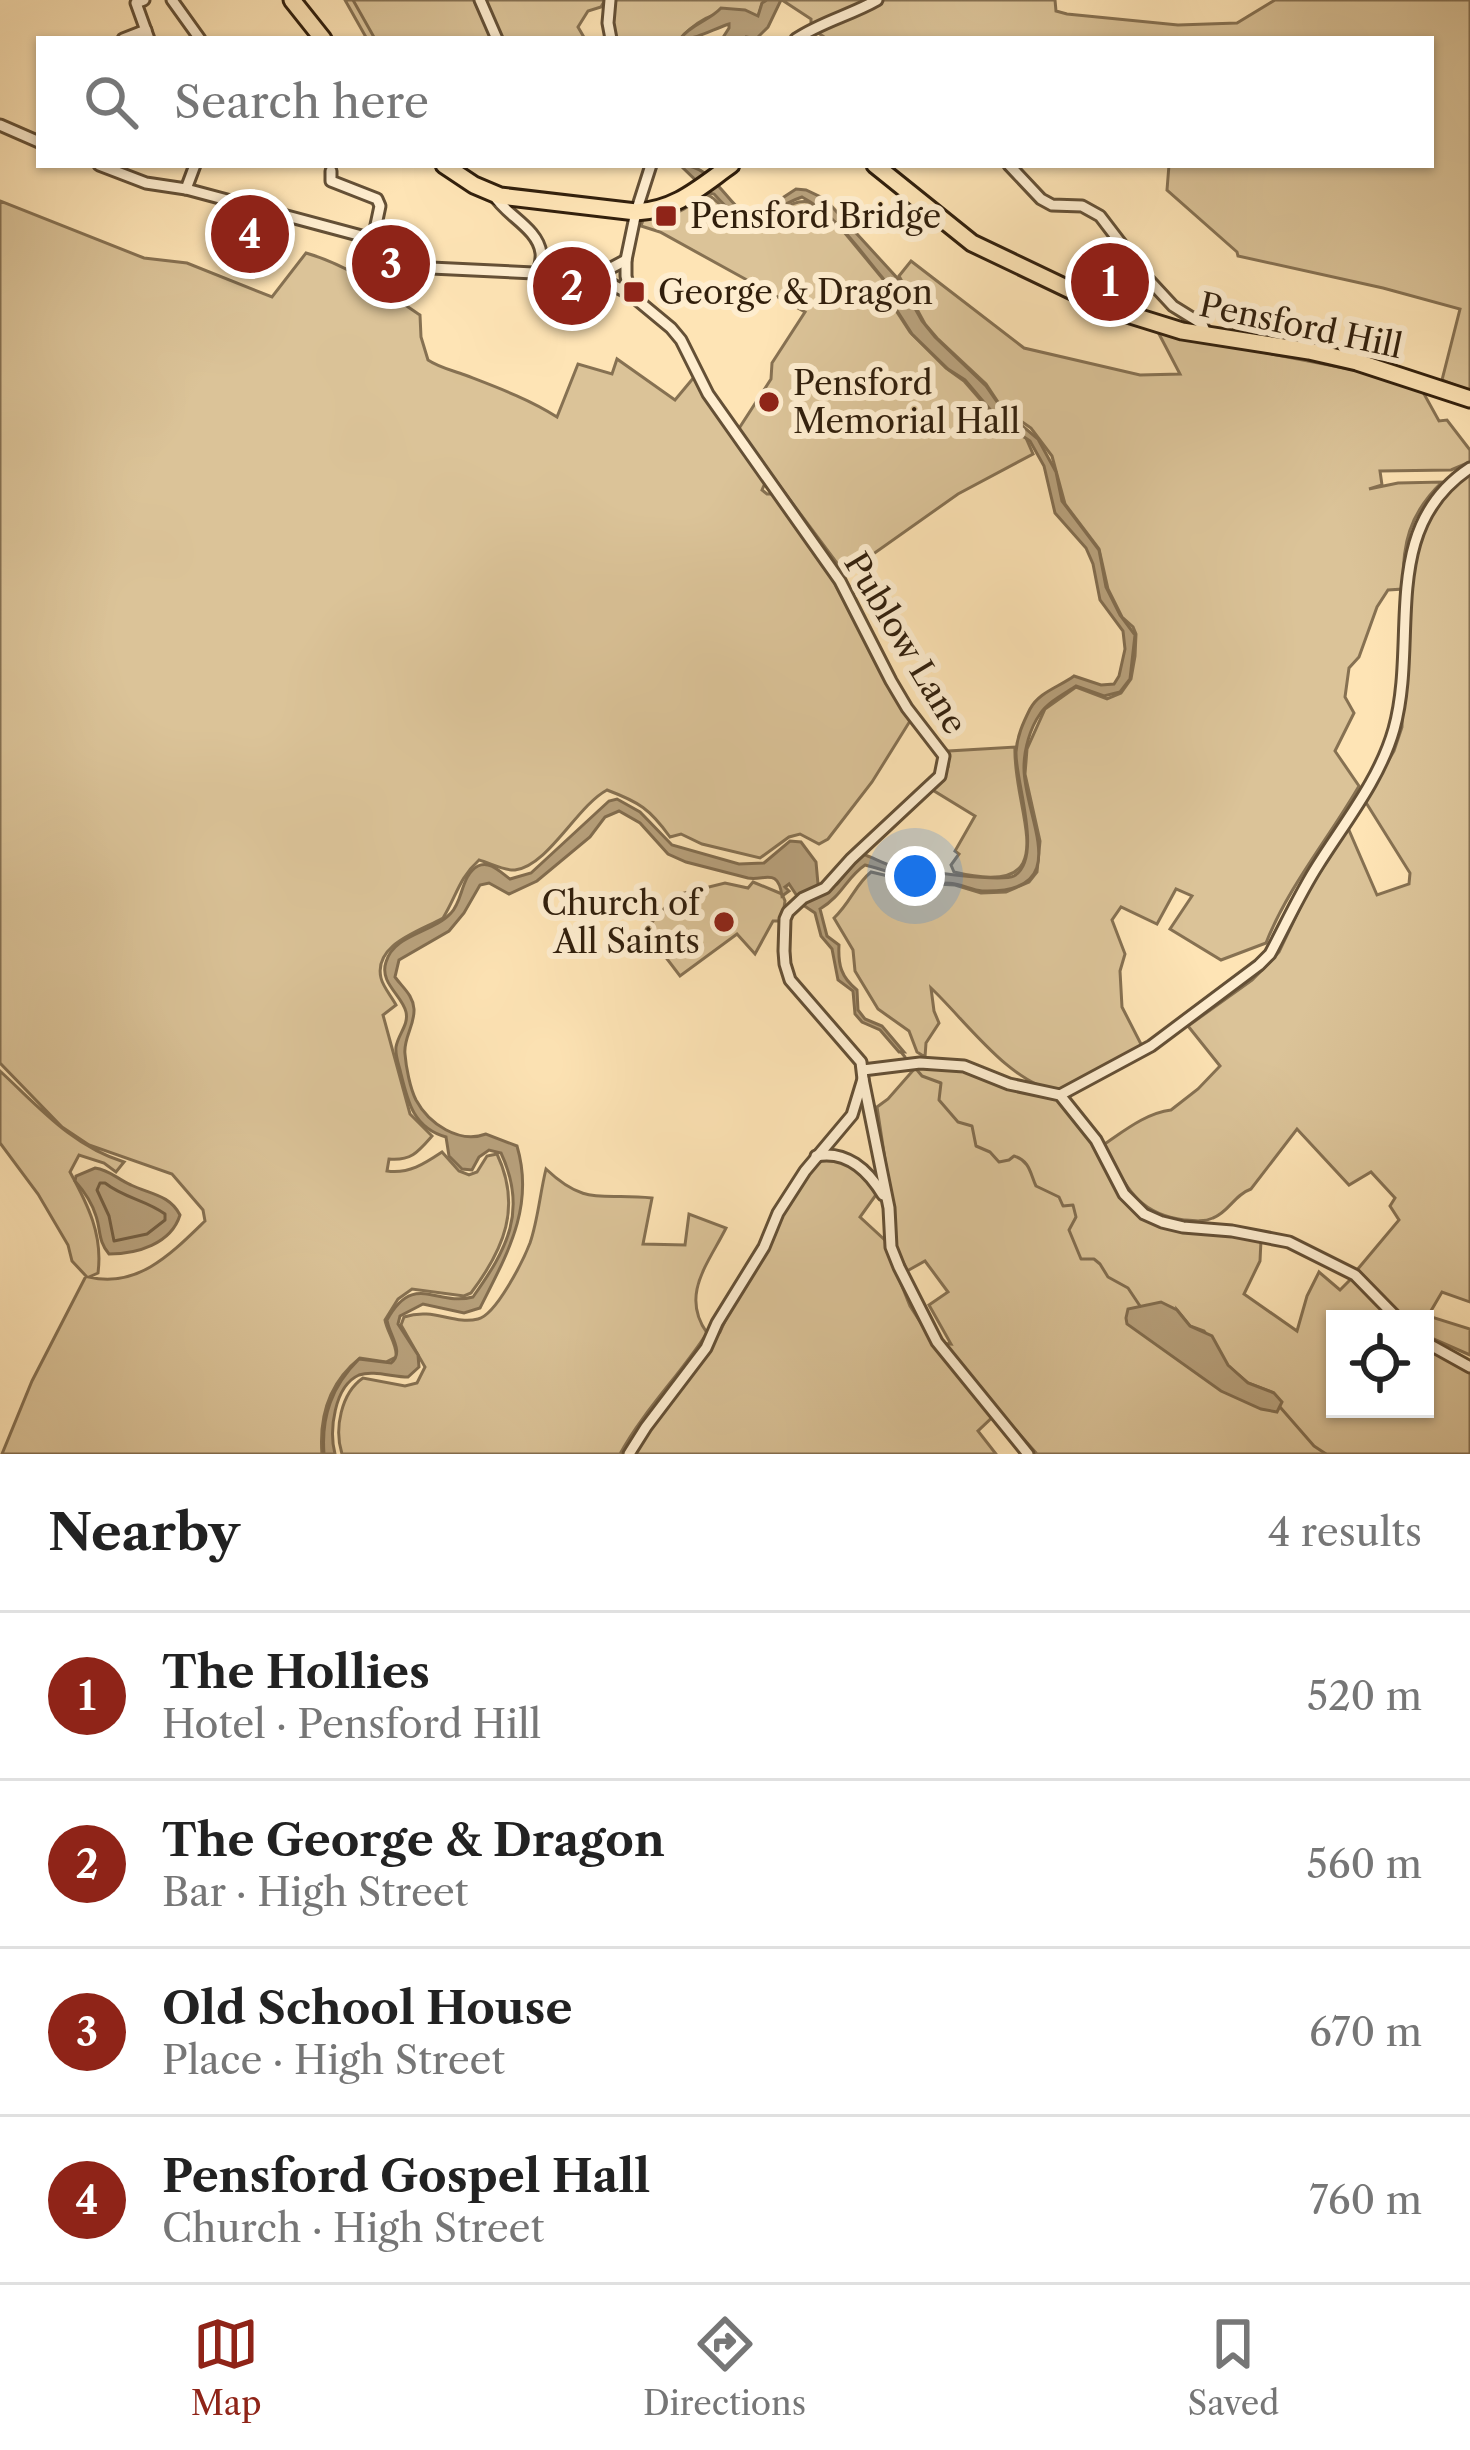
<!DOCTYPE html>
<html lang="en">
<head>
<meta charset="utf-8">
<style>
	:root { --surface:#fff; --page:#f2f2f2; --text:#222; --muted:#767676; --line:#e0e0e0; --accent:#8f2418 }
	body { margin:0; font-family:"Libre Caslon Text",serif; background:var(--page); color:var(--text) }
	.controls { position:absolute; right:36px; bottom:36px; display:grid; overflow:hidden; border-radius:0px; box-shadow:0 3px 9px #0004 }
	.controls button { width:108px; height:108px; display:grid; place-items:center; padding:0; border:0; border-bottom:3px solid var(--line); background:var(--surface); color:var(--text); font:60px sans-serif }
	.you { position:absolute; left:915px; top:876px; width:42px; height:42px; margin:-30px; border:9px solid #fff; border-radius:50%; background:#1a73e8; box-shadow:0 0 0 18px #1a73e833 }
	.badge { display:grid; place-items:center; width:78px; height:78px; border-radius:50%; background:var(--accent); color:#fff; font-size:39px; font-weight:700 }
	.pin { position:absolute; translate:-50% -50%; border:6px solid #fff; box-shadow:0 3px 12px #0006 }
	.list { margin:0; padding:0; list-style:none }
	h2 { display:flex; justify-content:space-between; align-items:center; height:156px; margin:0; padding:0 48px; font-size:51px }
	h2 small { font-size:39px; font-weight:400; color:var(--muted) }
	.list li { display:grid; grid-template-columns:78px 1fr auto; gap:36px; align-items:center; box-sizing:border-box; height:168px; padding:0 48px; border-top:3px solid var(--line) }
	.list b { display:block; font-size:45px; white-space:nowrap }
	.list p { margin:0; font-size:39px; white-space:nowrap; color:var(--muted) }
	.list em { font-size:39px; font-style:normal; color:var(--muted) }
	.icon { flex:none; width:66px; height:66px; fill:none; stroke:currentColor; stroke-width:2; stroke-linecap:round; stroke-linejoin:round }
	.map { position:relative; flex:none; width:1470px; height:1454px; overflow:hidden }
	.search { position:absolute; background:var(--surface); box-shadow:0 3px 9px #0004; left:36px; right:36px; top:36px; height:132px; display:flex; align-items:center; gap:30px; box-sizing:border-box; padding:0 42px; border-radius:0px; color:var(--muted); font-size:45px }
	.sheet { height:828px; background:var(--surface) }
	nav { display:flex; justify-content:space-around; align-items:center; box-sizing:border-box; height:168px; border-top:3px solid var(--line); background:var(--surface); font-size:33px; color:var(--muted) }
	nav a { display:grid; justify-items:center; gap:6px }
	nav .on { color:var(--accent) }
	.map>svg:first-child { display:block }
	.green { fill:#dbc398; stroke:#867152; stroke-width:3; fill-rule:evenodd }
	.water { fill:#b8a17c; stroke:#826d4f; stroke-width:3 }
	.lines { fill:none; stroke-linecap:round; stroke-linejoin:round }
	.shore { stroke:#746044; stroke-width:3 }
	.stream { stroke:#826d4f; stroke-width:3 }
	.minor-casing { stroke:#645036; stroke-width:15 }
	.trunk-casing { stroke:#311f0c; stroke-width:21 }
	.minor { stroke:#feedcf; stroke-width:9 }
	.trunk { stroke:#fee4b5; stroke-width:15 }
	.poi-dot { fill:#8f2418; stroke:#feedcf; stroke-width:4.5 }
	.labels { text-anchor:middle; stroke-width:12; stroke-linejoin:round; paint-order:stroke }
	.poi-label { font-size:33px; fill:#311f0c; stroke:#feedcf; text-anchor:start }
	.street-label { font-size:33px; fill:#311f0c; stroke:#feedcf }
</style>
</head>
<body>
<div class="map">
<svg width="1470" height="1454" viewBox="0 0 1470 1454">
	<rect width="100%" height="100%" fill="#fee4b5"/>
	<filter id="stains"><feTurbulence type="fractalNoise" baseFrequency=".00167" numOctaves="4"/><feColorMatrix values="0 0 0 0 .2 0 0 0 0 .09 0 0 0 0 .02 0 0 0 .5 -.17"/></filter>
	<radialGradient id="worn" r=".72"><stop offset=".6" stop-color="#630" stop-opacity="0"/><stop offset="1" stop-color="#630" stop-opacity=".3"/></radialGradient>
	<g class="green">
		<polygon points="345,0 474,0 492,39 367,39"/>
		<polygon points="485,0 605,0 601,7 588,11 578,27 585,39 502,39"/>
		<path d="M612 0H767L762 4 758 17C730 3 700 16 680 39H614L610 23Z"/>
		<polygon points="782,0 1055,0 1056,11 1067,14 1178,25 1237,23 1275,0 1470,0 1470,391 1442,380 1460,309 1383,288 1238,256 1237,252 1167,190 1169,165 1431,165 1431,39 827,39 811,28 811,19"/>
		<path d="M706 194C719 199 724 213 736 219 764 235 783 197 809 202L844 232 887 284 892 293 895 309 910 332 946 368 964 381 999 421 1026 438 1033 454 958 494 845 574 738 430 771 379 772 363 805 312 660 232 641 226 643 220C670 219 685 210 706 194Z"/>
		<path d="M0 201 144 258 187 263 272 297 306 253C348 265 384 291 420 315L421 337 428 360C440 368 452 370 465 375 496 387 529 399 557 417L578 364 612 374 617 359 675 400 695 376 707 399 765 483 762 490 767 494H774L834 582 910 721 872 782 828 839 819 844 800 834 789 837 760 858 702 844 681 834 670 837C650 809 639 802 607 790 577 806 548 866 515 870 505 871 490 863 479 860 459 878 456 897 443 918 421 931 373 944 381 978 383 987 392 997 396 1005L383 1015 410 1114 432 1136C418 1152 411 1161 389 1159L387 1171C409 1174 424 1164 442 1152L459 1171 469 1175 477 1172 487 1156 497 1154C522 1207 504 1249 471 1293L464 1296 412 1289 398 1299 385 1320C387 1332 398 1346 396 1357L386 1362 360 1358C330 1382 319 1416 322 1454H2L32 1381 86 1276 72 1261 68 1245 38 1194 0 1143V1071C39 1107 72 1146 124 1162L116 1172 104 1163 79 1155 70 1172C88 1205 103 1235 98 1273L89 1277C138 1289 173 1252 205 1221L203 1210 172 1174 89 1145 62 1127 0 1063Z"/>
		<path d="M911 261 1024 348 1140 375 1180 374 1158 332 1360 371 1407 383 1423 392 1439 421 1447 420 1470 450V462L1451 470 1380 471 1382 485 1369 489 1398 483 1442 482C1409 514 1402 544 1403 589L1388 590 1377 607 1359 657 1349 668 1345 697 1354 713 1335 751 1359 786C1329 838 1288 887 1266 943L1221 960 1170 929 1192 896 1176 889 1157 924 1121 907 1112 920 1125 954 1120 971 1122 1007 1142 1046 1058 1091C1011 1085 965 1020 931 988L934 1011 939 1023 926 1043 925 1057 917 1052 909 1031 878 1009 855 971 853 950 834 918C851 902 855 885 871 872L918 883 955 885 981 893 1006 892 1029 882 1037 872 1040 841 1025 774 1027 749 1045 709 1076 687 1107 699 1121 693 1131 679 1135 656 1136 634 1133 627 1122 617 1108 589 1099 549 1065 504 1052 456 1031 428 1002 408 986 384 937 338 925 324 899 276Z"/>
		<path d="M1470 474V1302L1442 1292 1428 1316 1470 1329V1355L1425 1335V1319H1405L1357 1270 1399 1220 1390 1206 1395 1198 1371 1172 1349 1185 1297 1129 1251 1189C1234 1195 1229 1212 1213 1218 1204 1222 1195 1221 1184 1220 1135 1213 1126 1185 1103 1145 1124 1131 1146 1113 1171 1110L1198 1089 1220 1066 1188 1026 1252 980 1270 962 1279 952 1308 891 1348 828 1377 895 1409 884 1410 873 1365 801 1394 751 1402 727C1403 675 1407 534 1441 497 1449 489 1461 481 1470 474Z"/>
		<path d="M1015 747C1012 812 1070 900 954 872L951 865 959 854 955 851 975 816 931 789 948 767 949 751Z"/>
		<polygon points="753,882 782,894 785,901 782,921 773,921 755,954 737,934 680,976 645,930 676,895 725,883 748,888"/>
		<path d="M916 1067 964 1069 998 1085 1055 1098 1067 1109 1094 1143 1117 1192 1125 1201 1161 1226 1261 1240 1260 1261 1244 1294 1297 1331 1307 1296 1319 1272 1340 1290 1353 1277 1393 1319H1335V1409H1425V1346L1470 1372V1454H1037L999 1411 978 1431 996 1454H633L720 1332 733 1303 766 1251 782 1214 819 1159 831 1156 857 1168 878 1192 860 1217 887 1242 890 1256 910 1306 934 1343 951 1344 929 1305 948 1292 925 1261 907 1271 895 1245 893 1212 877 1107 888 1099ZM1177 1310 1190 1326 1204 1331 1228 1366 1248 1383 1274 1393 1221 1390 1180 1360Z"/>
		<path d="M546 1169C587 1208 603 1192 652 1198L643 1244 685 1245 689 1214 726 1228C708 1264 680 1295 707 1333 680 1375 644 1410 620 1454H342C334 1429 341 1393 363 1378L405 1386 417 1383 425 1367 401 1325 404 1317C434 1307 453 1325 478 1319 496 1315 523 1261 530 1243 538 1220 540 1193 546 1169Z"/>
	</g>
	<g class="water">
		<path d="M767 0H781L768 27 756 39 746 37 744 39H722L729 28V24C711 30 698 39 680 39 691 24 709 21 721 8L745 10 758 16 762 3Z"/>
		<path d="M680 165C712 165 723 198 746 215L761 212 796 189 806 190 825 199 899 280 922 321 935 337 986 386 1002 409 1038 439 1056 472 1062 501 1099 550 1106 587 1120 615 1135 635 1130 679 1120 692 1104 696 1076 686C1064 694 1048 702 1040 714 1030 728 1024 750 1024 767 1023 817 1078 894 982 891 973 890 965 886 955 884 946 882 937 884 928 882 906 879 886 870 865 865 846 878 843 895 820 909L827 936 839 945C838 965 841 977 857 990L858 1010 865 1019 882 1026 904 1052H899L880 1030 862 1022 855 1014 853 991 838 980 832 949 821 936 815 913 803 905 789 884 785 887 789 891 782 896C778 867 765 881 748 878L686 862 668 854 640 823 619 811 605 817 590 837 537 881 509 894 489 883 480 885 464 913 449 931 399 960 395 977C403 988 413 995 414 1009 415 1025 403 1039 405 1054 406 1067 410 1088 416 1100 429 1124 459 1144 486 1134L517 1146C535 1207 507 1254 480 1308L464 1313 423 1304 400 1316 398 1324 418 1355 419 1367 408 1377C393 1377 373 1370 359 1375 334 1386 329 1431 335 1454H324C321 1416 332 1386 359 1359L391 1363C405 1352 389 1335 387 1320 414 1271 436 1307 473 1297 507 1249 528 1211 501 1153L489 1150 479 1157 472 1170 462 1169 449 1156 446 1137C414 1128 408 1103 401 1074 399 1065 395 1056 396 1047 398 1034 409 1025 406 1012 402 995 379 983 386 962 394 934 433 933 451 913 463 901 461 875 478 866 490 860 501 873 510 879L531 873 609 801 617 799 640 812 672 845 739 864 764 863 790 841 801 842 816 862 819 895 837 884 862 854C873 857 885 865 896 867 915 870 1001 883 1014 876 1044 858 1015 781 1016 752 1017 736 1023 723 1030 709 1039 692 1059 687 1074 676L1101 685 1114 684 1119 676 1125 649 1123 631 1100 600 1093 564 1086 548 1055 513 1044 466 1030 441 999 420 965 380 948 369 912 334 896 309 893 293 887 283C861 253 838 216 802 197 755 213 759 244 714 194L709 193Z"/>
		<path d="M95 1168C110 1170 117 1179 131 1185 150 1194 170 1195 180 1215 171 1244 137 1254 109 1254 98 1241 101 1231 96 1216 92 1203 84 1191 75 1181L76 1176Z"/>
		<polygon points="1161,1302 1177,1310 1190,1326 1212,1336 1228,1365 1248,1383 1274,1393 1282,1402 1277,1412 1261,1409 1221,1391 1127,1324 1126,1318 1128,1309"/>
	</g>
	<g class="lines">
		<path class="shore" d="M100 1183H105C124 1198 146 1200 165 1214V1220L147 1234 114 1241 109 1216 97 1190Z"/>
		<g class="stream">
			<polyline points="353,0 375,39"/>
			<polyline points="901,1052 905,1057"/>
			<path d="M917 1070 922 1076 941 1083 939 1100 958 1122 972 1126 976 1146 990 1152 999 1162 1009 1160 1014 1156C1030 1161 1030 1173 1036 1186L1059 1197 1063 1206 1073 1205 1076 1217 1069 1230 1081 1259H1094L1100 1264 1108 1277 1128 1288 1140 1306"/>
			<polyline points="1280,1407 1314,1446 1326,1454"/>
		</g>
		<g class="minor-casing">
			<g id="minor">
				<polyline points="144,0 136,3 149,39"/>
				<polyline points="172,0 200,39"/>
				<polyline points="480,0 497,39"/>
				<polyline points="610,0 608,23 611,39"/>
				<polyline points="123,39 146,30"/>
				<path d="M796 39C821 22 851 15 877 0"/>
				<polyline points="0,125 39,142"/>
				<polyline points="99,165 146,183 186,189 373,239 431,268 596,276 630,294"/>
				<polyline points="1009,165 1041,199 1052,205 1082,206 1100,216 1148,279 1173,306 1202,324 1206,333"/>
				<polyline points="331,171 331,181 377,199 380,206 373,239"/>
				<polyline points="186,189 195,165"/>
				<path d="M494 195C505 215 538 228 541 253 542 260 539 267 538 274"/>
				<polyline points="596,276 626,260"/>
				<polyline points="863,1070 920,1063 964,1066 1009,1084 1060,1095 1096,1140 1124,1194 1144,1214 1162,1222 1183,1227 1232,1231 1289,1242 1355,1275 1398,1319"/>
				<polyline points="863,1079 889,1208 891,1247 899,1267 937,1342 1028,1454"/>
				<path d="M1060 1095 1151 1046 1259 965 1270 954C1286 924 1300 893 1318 865 1345 822 1380 779 1394 729 1419 639 1378 529 1470 468"/>
				<path d="M816 1156C846 1150 868 1170 883 1195"/>
				<polyline points="1425,1342 1470,1367"/>
				<polyline points="629,1454 646,1427 706,1348 717,1323 764,1247 778,1213 805,1171 852,1115 863,1079 861,1062 790,980 785,964 784,951 785,919 788,912 803,898 825,888 851,859 926,789 940,776 944,756 907,708 891,681 840,581 708,394 681,340 671,328 630,294 626,276 626,260 636,212 651,165"/>
			</g>
		</g>
		<g class="trunk-casing">
			<g id="trunk">
				<polyline points="292,0 323,39"/>
				<path d="M444 165 474 185 500 196 636 212C676 210 700 187 731 165"/>
				<polyline points="875,165 972,243 1108,308 1182,331 1309,351 1357,362 1470,399"/>
			</g>
		</g>
		<use href="#minor" class="minor"/>
		<use href="#trunk" class="trunk"/>
	</g>
	<g class="poi-dot">
		<rect x="654" y="204" width="24" height="24" rx="6"/>
		<rect x="622" y="280" width="24" height="24" rx="6"/>
		<circle cx="769" cy="402" r="12"/>
		<circle cx="724" cy="922" r="12"/>
	</g>
	<g class="labels">
		<g class="poi-label">
			<text x="690" y="228">Pensford Bridge</text>
			<text x="658" y="304">George &amp; Dragon</text>
			<text x="793" y="395">Pensford<tspan x="793" dy="38">Memorial Hall</tspan></text>
			<text x="700" y="915" text-anchor="end">Church of<tspan x="700" dy="38">All Saints</tspan></text>
		</g>
		<g class="street-label">
			<text transform="translate(1301 325) rotate(12)" y="12">Pensford Hill</text>
			<text transform="translate(906 643) rotate(59)" y="12">Publow Lane</text>
		</g>
	</g>
	<rect width="100%" height="100%" filter="url(#stains)"/>
	<rect width="100%" height="100%" fill="url(#worn)"/>
</svg>
<div class="controls">
<button><svg class="icon" aria-label="locate" viewBox="0 0 24 24"><circle cx="12" cy="12" r="6"/><path d="M12 2v4M12 18v4M2 12h4M18 12h4"/></svg></button>
</div>
<div class="you"></div>
<div class="pin badge" style="left:1110px;top:282px">1</div>
<div class="pin badge" style="left:572px;top:286px">2</div>
<div class="pin badge" style="left:391px;top:264px">3</div>
<div class="pin badge" style="left:250px;top:234px">4</div>
<div class="search"><svg class="icon" aria-label="search" viewBox="0 0 24 24"><circle cx="10" cy="10" r="6"/><path d="M15 15l6 6"/></svg>Search here</div>
</div>
<section class="sheet">
<h2>Nearby<small>4 results</small></h2>
<ul class="list">
<li><span class="badge">1</span><div><b>The Hollies</b><p>Hotel · Pensford Hill</p></div><em>520 m</em></li>
<li><span class="badge">2</span><div><b>The George &amp; Dragon</b><p>Bar · High Street</p></div><em>560 m</em></li>
<li><span class="badge">3</span><div><b>Old School House</b><p>Place · High Street</p></div><em>670 m</em></li>
<li><span class="badge">4</span><div><b>Pensford Gospel Hall</b><p>Church · High Street</p></div><em>760 m</em></li>
</ul>
</section>
<nav>
<a class="on"><svg class="icon" aria-label="map" viewBox="0 0 24 24"><path d="M3 6l6-2 6 2 6-2v14l-6 2-6-2-6 2zM9 4v14M15 6v14"/></svg>Map</a>
<a><svg class="icon" aria-label="directions" viewBox="0 0 24 24"><path d="M12 3l9 9-9 9-9-9zM9 14v-3h6M13 9l2 2-2 2"/></svg>Directions</a>
<a><svg class="icon" aria-label="saved" viewBox="0 0 24 24"><path d="M7 4h10v16l-5-4-5 4z"/></svg>Saved</a>
</nav>
</body>
</html>
